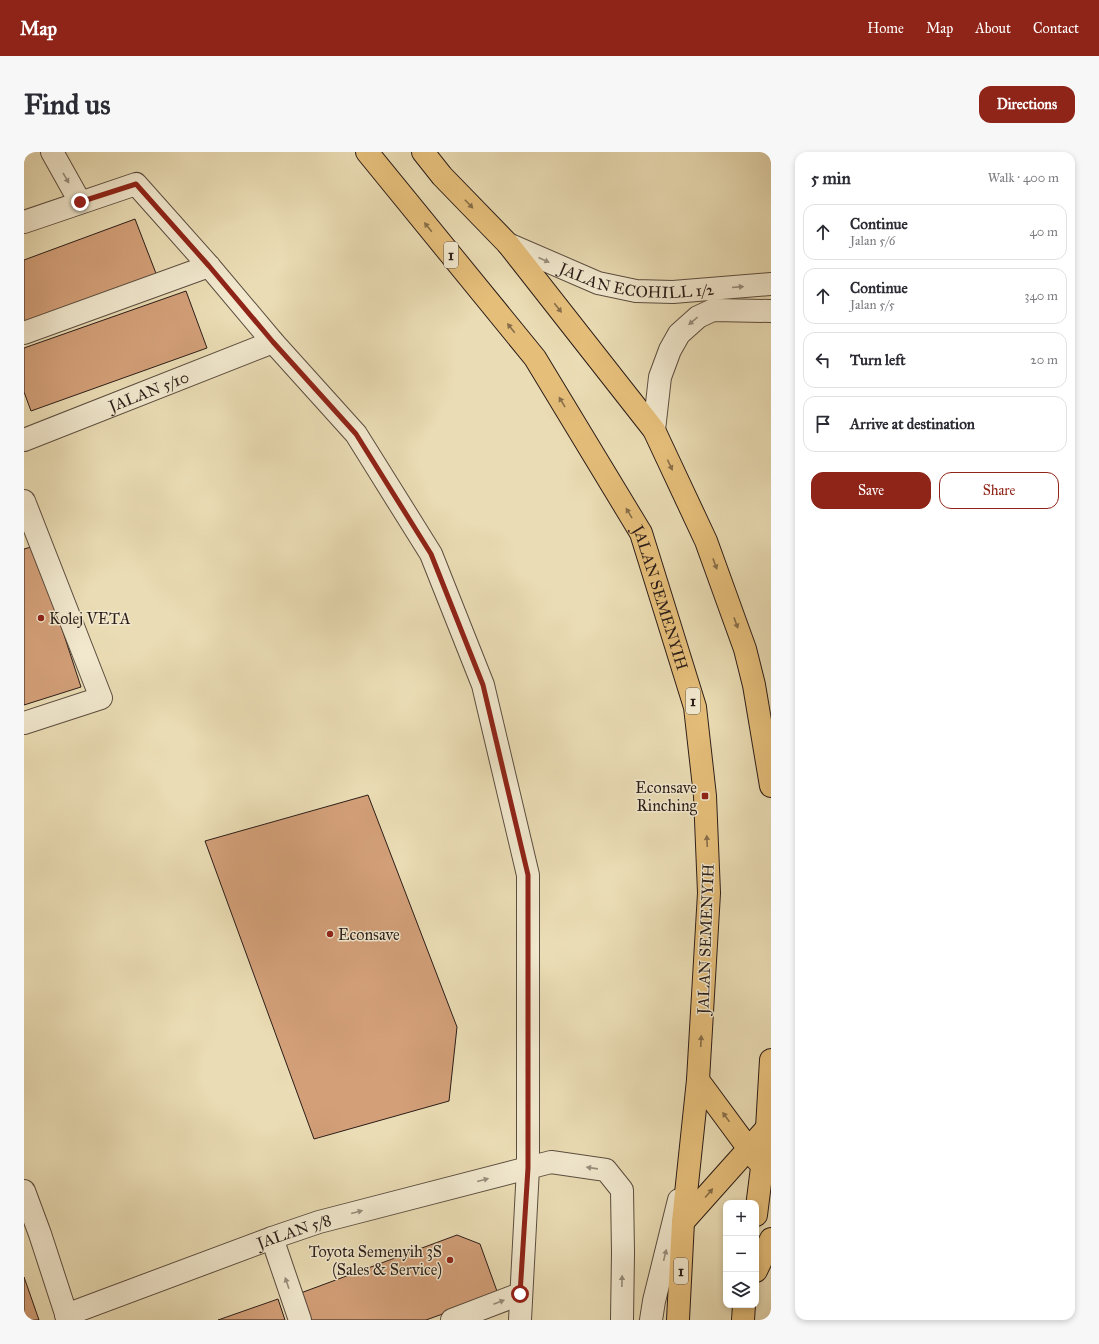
<!DOCTYPE html>
<html lang="en">
<head>
<meta charset="utf-8">
<style>
	:root { --surface:#fff; --page:#f7f7f7; --text:#2b2b33; --muted:#7c7c81; --line:#e1e1e2; --accent:#8f2418 }
	body { margin:0; font-family:"IM FELL Great Primer",serif; background:var(--page); color:var(--text) }
	.controls { position:absolute; right:12px; bottom:12px; display:grid; overflow:hidden; border-radius:8px; box-shadow:0 2px 6px #0003 }
	.controls button { width:36px; height:36px; display:grid; place-items:center; padding:0; border:0; border-bottom:1px solid var(--line); background:var(--surface); color:var(--text); font:20px sans-serif }
	.stop { position:absolute; width:12px; height:12px; margin:-9px; border:3px solid #8f2418; border-radius:50%; background:#fff }
	.stop.end { background:#8f2418; border-color:#fff; box-shadow:0 1px 4px #0008 }
	.list { margin:0; padding:0; list-style:none }
	h2 { display:flex; justify-content:space-between; align-items:center; height:52px; margin:0; padding:0 16px; font-size:17px }
	h2 small { font-size:13px; font-weight:400; color:var(--muted) }
	.list li { display:grid; grid-template-columns:26px 1fr auto; gap:12px; align-items:center; box-sizing:border-box; height:56px; margin:0 8px 8px; padding:0 8px; border:1px solid var(--line); border-radius:12px }
	.list b { display:block; font-size:15px; white-space:nowrap }
	.list p { margin:0; font-size:13px; white-space:nowrap; color:var(--muted) }
	.list em { font-size:13px; font-style:normal; color:var(--muted) }
	.actions { display:flex; gap:8px; padding:12px 16px }
	.actions a { flex:1; padding:9px 0; border:1px solid var(--accent); border-radius:12px; text-align:center; font-size:14px; color:var(--accent) }
	.actions .main { background:var(--accent); color:#fff }
	.icon { flex:none; width:22px; height:22px; fill:none; stroke:currentColor; stroke-width:2; stroke-linecap:round; stroke-linejoin:round }
	.map { position:relative; flex:none; width:747px; height:1168px; overflow:hidden; border-radius:12px }
	header { display:flex; align-items:center; gap:24px; box-sizing:border-box; height:56px; padding:0 20px; background:var(--accent); color:#fff }
	header strong { font-size:19px }
	nav { display:flex; gap:22px; margin-inline-start:auto; font-size:14px }
	.intro { display:flex; align-items:center; justify-content:space-between; box-sizing:border-box; height:96px; padding:0 24px }
	h1 { margin:0; font-size:28px }
	.button { padding:10px 18px; border-radius:12px; background:var(--accent); color:#fff; font-size:14px; font-weight:700 }
	main { display:flex; gap:24px; padding:0 24px }
	aside { flex:1; background:var(--surface); border-radius:12px; box-shadow:0 2px 6px #0003 }
	.map>svg:first-child { display:block }
	.building { fill:#d29f78; stroke:#2b1d18 }
	.lines { fill:none; stroke-linecap:round; stroke-linejoin:round }
	.minor-casing { stroke:#5b4d3f; stroke-width:24 }
	.major-casing { stroke:#2b1d18; stroke-width:24 }
	.minor { stroke:#f1e8ce; stroke-width:22 }
	.major { stroke:#e5be7a; stroke-width:22 }
	.oneway { fill:#988d7c }
	.oneway2 { fill:#886e49 }
	.route { stroke:#8f2418; stroke-width:5 }
	.poi-dot { fill:#8f2418; stroke:#f1e8ce; stroke-width:1.5 }
	.labels { text-anchor:middle; stroke-width:3; stroke-linejoin:round; paint-order:stroke }
	.shield { fill:#f1e8ce; stroke:#665a4f; stroke-width:1 }
	.shield-label { font-size:15px; font-weight:bold; fill:#2b1d18 }
	.street-label { font-size:16px; fill:#2b1d18; stroke:#f1e8ce }
	.poi-label { font-size:16px; fill:#2b1d18; stroke:#f1e8ce; text-anchor:start }
</style>
</head>
<body>
<header>
<strong>Map</strong>
<nav><a>Home</a><a>Map</a><a>About</a><a>Contact</a></nav>
</header>
<div class="intro"><h1>Find us</h1><a class="button">Directions</a></div>
<main>
<div class="map">
<svg width="747" height="1168" viewBox="0 0 747 1168">
	<rect width="100%" height="100%" fill="#eadcb4"/>
	<filter id="stains"><feTurbulence type="fractalNoise" baseFrequency=".005" numOctaves="4"/><feColorMatrix values="0 0 0 0 .2 0 0 0 0 .09 0 0 0 0 .02 0 0 0 .5 -.17"/></filter>
	<radialGradient id="worn" r=".72"><stop offset=".6" stop-color="#630" stop-opacity="0"/><stop offset="1" stop-color="#630" stop-opacity=".3"/></radialGradient>
	<g class="building">
		<polygon points="111,67 133,124 0,172 0,108"/>
		<polygon points="162,139 183,196 7,259 0,240 0,196"/>
		<polygon points="11,394 57,535 0,553 0,397"/>
		<polygon points="344,643 433,875 425,949 290,987 181,689"/>
		<polygon points="433,1083 456,1092 474,1142 402,1168 283,1168 274,1142"/>
		<polygon points="0,1125 15,1168 0,1168"/>
		<polygon points="254,1147 261,1168 194,1168"/>
	</g>
	<g class="lines">
		<g class="minor-casing">
			<g id="minor">
				<polyline points="28,0 56,50"/>
				<polyline points="0,70 112,32 185,114 249,190 332,282 407,402 459,533 504,723 504,1016 496,1168"/>
				<path id="s1" d="M484 92 574 131 612 139 649 140 747 132"/>
				<polyline points="0,181 185,114"/>
				<polyline points="630,278 636,225 646,198 655,182 674,165 689,158 747,159"/>
				<path id="s2" d="M0 288 249 190"/>
				<polyline points="0,349 77,546 0,571"/>
				<polyline points="0,1039 16,1082 44,1168"/>
				<polyline points="248,1086 276,1168"/>
				<path id="s3" d="M42 1163 248 1086 295 1070 527 1010 582 1018 598 1038 599 1101 598 1168"/>
				<polyline points="428,1168 496,1142"/>
				<polyline points="627,1168 630,1149 655,1048"/>
			</g>
		</g>
		<g class="major-casing">
			<g id="major">
				<path id="s4" d="M343 0 511 206 617 381 671 555 681 644 685 741 674 928 659 1070 654 1168"/>
				<polyline points="399,0 418,24 484,92 630,278 682,389 721,497 730,533 747,634"/>
				<polyline points="674,928 733,1008"/>
				<polyline points="732,1063 743,976 747,908"/>
				<polyline points="659,1070 743,976"/>
				<polyline points="732,1119 747,1087"/>
				<polyline points="719,1168 720,1153"/>
			</g>
		</g>
		<use href="#minor" class="minor"/>
		<use href="#major" class="major"/>
	</g>
	<defs><path id="oneway-solid" d="M-6-.8H1V-3.2L6.5 0L1 3.2V.8H-6Z"/></defs>
	<g class="oneway">
		<use href="#oneway-solid" transform="translate(42 26) rotate(60)"/>
		<use href="#oneway-solid" transform="translate(520 108) rotate(24)"/>
		<use href="#oneway-solid" transform="translate(714 135) rotate(-5)"/>
		<use href="#oneway-solid" transform="translate(669 169) rotate(140)"/>
		<use href="#oneway-solid" transform="translate(568 1016) rotate(-172)"/>
		<use href="#oneway-solid" transform="translate(459 1028) rotate(-15)"/>
		<use href="#oneway-solid" transform="translate(333 1060) rotate(-15)"/>
		<use href="#oneway-solid" transform="translate(641 1103) rotate(-76)"/>
		<use href="#oneway-solid" transform="translate(598 1129) rotate(-89)"/>
		<use href="#oneway-solid" transform="translate(263 1131) rotate(-109)"/>
		<use href="#oneway-solid" transform="translate(475 1150) rotate(-21)"/>
	</g>
	<g class="oneway2">
		<use href="#oneway-solid" transform="translate(445 52) rotate(46)"/>
		<use href="#oneway-solid" transform="translate(404 75) rotate(-129)"/>
		<use href="#oneway-solid" transform="translate(534 156) rotate(52)"/>
		<use href="#oneway-solid" transform="translate(487 176) rotate(-129)"/>
		<use href="#oneway-solid" transform="translate(538 250) rotate(-121)"/>
		<use href="#oneway-solid" transform="translate(646 313) rotate(65)"/>
		<use href="#oneway-solid" transform="translate(605 361) rotate(-121)"/>
		<use href="#oneway-solid" transform="translate(691 412) rotate(70)"/>
		<use href="#oneway-solid" transform="translate(712 471) rotate(70)"/>
		<use href="#oneway-solid" transform="translate(683 689) rotate(-93)"/>
		<use href="#oneway-solid" transform="translate(677 889) rotate(-87)"/>
		<use href="#oneway-solid" transform="translate(702 965) rotate(-126)"/>
		<use href="#oneway-solid" transform="translate(685 1041) rotate(-49)"/>
	</g>
	<g class="lines">
		<polyline class="route" points="56,50 112,32 185,114 249,190 332,282 407,402 459,533 504,723 504,1016 496,1142"/>
	</g>
	<g class="poi-dot">
		<circle cx="17" cy="466" r="4"/>
		<rect x="677" y="640" width="8" height="8" rx="2"/>
		<circle cx="306" cy="782" r="4"/>
		<circle cx="426" cy="1108" r="4"/>
	</g>
	<g class="labels">
		<g class="shield">
			<rect x="420" y="90" width="14" height="26" rx="3"/>
			<rect x="662" y="536" width="14" height="26" rx="3"/>
			<rect x="650" y="1106" width="14" height="26" rx="3"/>
		</g>
		<g class="shield-label">
			<text x="427" y="108">1</text>
			<text x="669" y="554">1</text>
			<text x="657" y="1124">1</text>
		</g>
		<g class="street-label">
			<text dy="6" stroke="none"><textPath href="#s1" startOffset="136">JALAN ECOHILL 1/2</textPath></text>
			<text dy="6" stroke="none"><textPath href="#s2" startOffset="134">JALAN 5/10</textPath></text>
			<text dy="6" stroke="none"><textPath href="#s4" startOffset="538">JALAN SEMENYIH</textPath></text>
			<text transform="translate(681 787) rotate(-88)" y="6">JALAN SEMENYIH</text>
			<text dy="6" stroke="none"><textPath href="#s3" startOffset="243">JALAN 5/8</textPath></text>
		</g>
		<g class="poi-label">
			<text x="25" y="472">Kolej VETA</text>
			<text x="673" y="641" text-anchor="end">Econsave<tspan x="673" dy="18">Rinching</tspan></text>
			<text x="314" y="788">Econsave</text>
			<text x="418" y="1105" text-anchor="end">Toyota Semenyih 3S<tspan x="418" dy="18">(Sales &amp; Service)</tspan></text>
		</g>
	</g>
	<rect width="100%" height="100%" filter="url(#stains)"/>
	<rect width="100%" height="100%" fill="url(#worn)"/>
</svg>
<div class="controls">
<button>+</button>
<button>−</button>
<button><svg class="icon" aria-label="layers" viewBox="0 0 24 24"><path d="M12 4l9 5-9 5-9-5zM3 14l9 5 9-5"/></svg></button>
</div>
<div class="stop" style="left:496px;top:1142px"></div>
<div class="stop end" style="left:56px;top:50px"></div>
</div>
<aside>
<h2>5 min<small>Walk · 400 m</small></h2>
<ul class="list">
<li><svg class="icon" aria-label="ahead" viewBox="0 0 24 24"><path d="M12 20V5M6 11l6-6 6 6"/></svg><div><b>Continue</b><p>Jalan 5/6</p></div><em>40 m</em></li>
<li><svg class="icon" aria-label="ahead" viewBox="0 0 24 24"><path d="M12 20V5M6 11l6-6 6 6"/></svg><div><b>Continue</b><p>Jalan 5/5</p></div><em>340 m</em></li>
<li><svg class="icon" aria-label="left" viewBox="0 0 24 24"><path d="M17 20v-9H6M10 6l-5 5 5 5"/></svg><div><b>Turn left</b></div><em>20 m</em></li>
<li><svg class="icon" aria-label="arrive" viewBox="0 0 24 24"><path d="M6 21V4h12l-3 4 3 4H6"/></svg><div><b>Arrive at destination</b></div></li>
</ul>
<div class="actions"><a class="main">Save</a><a>Share</a></div>
</aside>
</main>
</body>
</html>
